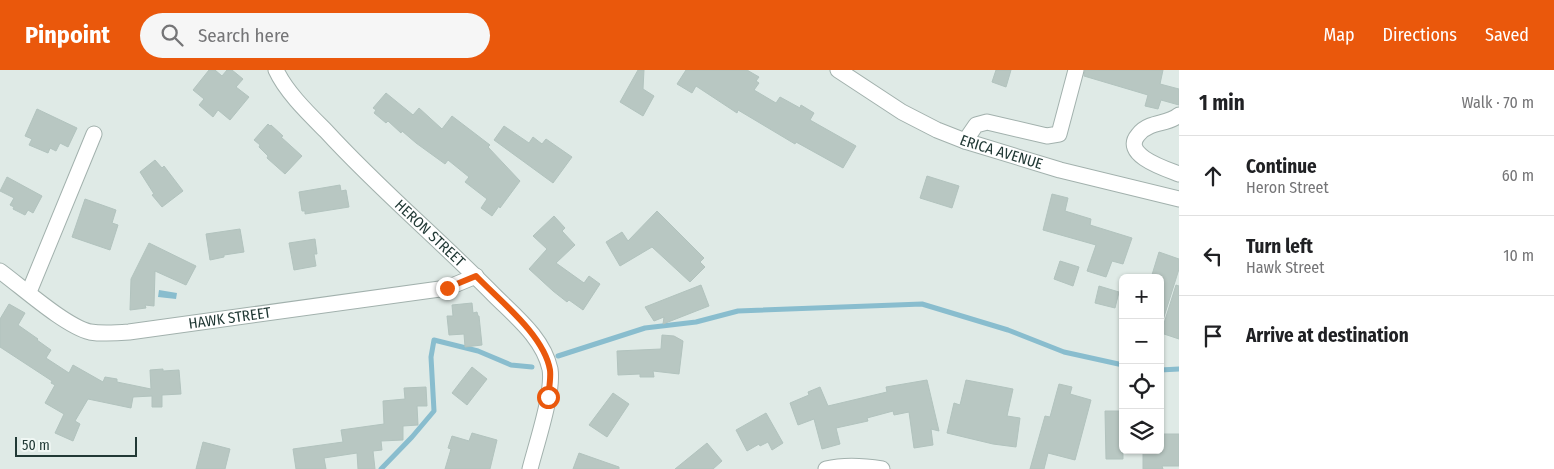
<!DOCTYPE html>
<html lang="en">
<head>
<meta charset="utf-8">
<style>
	:root { --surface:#fff; --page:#f6f6f6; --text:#202124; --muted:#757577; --line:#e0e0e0; --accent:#ea580c }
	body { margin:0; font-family:"Fira Sans Condensed",sans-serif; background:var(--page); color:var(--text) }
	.controls { position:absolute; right:15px; bottom:15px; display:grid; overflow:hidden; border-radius:8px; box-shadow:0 1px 4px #0004 }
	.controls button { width:45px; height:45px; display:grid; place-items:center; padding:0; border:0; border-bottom:1px solid var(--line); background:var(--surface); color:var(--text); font:25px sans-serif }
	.scale { position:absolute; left:15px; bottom:12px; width:122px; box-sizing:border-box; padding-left:5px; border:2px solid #213935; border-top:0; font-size:14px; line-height:18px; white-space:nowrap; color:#213935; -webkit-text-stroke:4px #f0f7f4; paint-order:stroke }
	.stop { position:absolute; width:15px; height:15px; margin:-11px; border:4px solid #ea580c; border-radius:50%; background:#fff }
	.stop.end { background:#ea580c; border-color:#fff; box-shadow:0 1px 5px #0008 }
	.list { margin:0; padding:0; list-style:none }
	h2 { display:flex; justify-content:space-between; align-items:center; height:65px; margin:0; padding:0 20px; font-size:21px }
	h2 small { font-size:16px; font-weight:400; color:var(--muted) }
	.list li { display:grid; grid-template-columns:32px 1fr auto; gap:15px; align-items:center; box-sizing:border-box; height:80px; padding:0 20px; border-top:1px solid var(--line) }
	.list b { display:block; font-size:19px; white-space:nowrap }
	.list p { margin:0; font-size:16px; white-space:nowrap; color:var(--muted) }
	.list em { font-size:16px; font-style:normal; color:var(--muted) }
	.icon { flex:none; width:28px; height:28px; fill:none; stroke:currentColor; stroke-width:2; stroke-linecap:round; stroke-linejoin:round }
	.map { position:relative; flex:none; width:1179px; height:399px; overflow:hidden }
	header { display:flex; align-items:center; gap:30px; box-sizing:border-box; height:70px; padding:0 25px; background:var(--accent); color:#fff }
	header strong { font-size:24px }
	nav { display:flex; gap:28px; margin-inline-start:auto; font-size:18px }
	.search { width:350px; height:45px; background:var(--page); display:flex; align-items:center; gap:12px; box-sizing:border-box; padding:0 18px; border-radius:28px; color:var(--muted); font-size:19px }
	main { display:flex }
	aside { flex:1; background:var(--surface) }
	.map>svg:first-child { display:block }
	.water { fill:#89bdce }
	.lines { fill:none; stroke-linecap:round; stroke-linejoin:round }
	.stream { stroke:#89bdce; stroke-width:5 }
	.building { fill:#b8c7c2; stroke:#b2c3be }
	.minor-casing { stroke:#a2b1ad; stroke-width:17 }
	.minor { stroke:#fff; stroke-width:15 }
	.route { stroke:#ea580c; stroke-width:6 }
	.labels { text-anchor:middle; stroke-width:5; stroke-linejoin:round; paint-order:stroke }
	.street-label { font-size:15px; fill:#213935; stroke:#f0f7f4 }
</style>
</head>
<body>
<header>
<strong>Pinpoint</strong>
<div class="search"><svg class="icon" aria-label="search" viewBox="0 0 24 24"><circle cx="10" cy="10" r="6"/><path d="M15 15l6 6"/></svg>Search here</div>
<nav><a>Map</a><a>Directions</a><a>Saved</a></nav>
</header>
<main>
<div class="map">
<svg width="1179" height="399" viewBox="0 0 1179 399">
	<rect width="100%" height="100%" fill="#dfeae6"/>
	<polygon class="water" points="159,220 177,223 176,229 158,227"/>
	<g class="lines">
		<g class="stream">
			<polyline points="558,286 645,258 696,252 738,241 922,234 1008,260 1064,282 1123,295"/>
			<polyline points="1160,300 1179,299"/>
			<polyline points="381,399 412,367 434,341 431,287 434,270 478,281 511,295 532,297"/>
		</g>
	</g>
	<g class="building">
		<polygon points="209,0 215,0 222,6 227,0 232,0 243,9 236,17 249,27 230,50 218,40 213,47 199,35 204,29 193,20"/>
		<polygon points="638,0 644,0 643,19 654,26 643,46 620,32"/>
		<polygon points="686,0 747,0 759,7 756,11 759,13 754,20 776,33 780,27 800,38 801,35 814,43 810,50 856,76 843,98 796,72 795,74 738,40 737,43 696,16 692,23 677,14"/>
		<polygon points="996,0 1011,0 1006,17 992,12"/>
		<polygon points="1085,0 1163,0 1160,14 1179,19 1179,35 1161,30 1158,39 1145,36 1148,25 1084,6"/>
		<polygon points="386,23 413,45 419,38 442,59 452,46 490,75 488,77 520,111 500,138 499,136 492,146 481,138 487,129 465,112 469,107 448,90 445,94 416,73 402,61 401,63 388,51 386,53 374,43 376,40 373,38"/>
		<polygon points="37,39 77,58 68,77 60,73 56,81 50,78 48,83 29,75 32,69 25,66"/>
		<polygon points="268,54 270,56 271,55 283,66 281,67 302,86 285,104 267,88 268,86 259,77 260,75 254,70"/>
		<polygon points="504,56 529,73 533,67 542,74 546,69 572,87 553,113 494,70"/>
		<polygon points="155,90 162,98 164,96 183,121 162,137 152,125 154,124 140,102"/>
		<polygon points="927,106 959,116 952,138 920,128"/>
		<polygon points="7,107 42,126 33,143 28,140 25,145 13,139 14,137 10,135 14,128 0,121"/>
		<polygon points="340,115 341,121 346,120 349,137 305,144 305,141 302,141 299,122"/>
		<polygon points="1052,124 1068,128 1065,141 1091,149 1090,155 1132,168 1123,194 1112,191 1106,207 1087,201 1096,175 1043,160"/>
		<polygon points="85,129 116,140 112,153 118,155 110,180 72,167"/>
		<polygon points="657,141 704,188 700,192 705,197 690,212 652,177 620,196 606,172 622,162 628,171"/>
		<polygon points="554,146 565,158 562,161 575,175 556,193 584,213 589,206 600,214 583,240 569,230 567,232 553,221 529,199 547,179 533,166"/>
		<polygon points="240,159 244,182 224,185 224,187 210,190 206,164"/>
		<polygon points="315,169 317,184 314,184 316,196 294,200 289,173"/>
		<polygon points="149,173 196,196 186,215 155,201 154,236 145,235 146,238 130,240 131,209"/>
		<polygon points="1159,182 1179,189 1179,199 1163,250 1160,249 1160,208 1151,208"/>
		<polygon points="1060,191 1079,197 1073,216 1054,209"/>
		<polygon points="701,215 709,236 663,254 664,247 654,251 645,237"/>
		<polygon points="1176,215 1179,216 1179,269 1161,263"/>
		<polygon points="1099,216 1119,222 1115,238 1095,233"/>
		<polygon points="472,233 473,243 477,242 478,246 479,246 482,275 465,277 464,264 449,265 447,246 453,246 452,235"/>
		<polygon points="9,234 25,243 18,255 38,269 37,270 51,280 46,288 69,303 73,295 103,312 105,307 117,309 117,312 151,319 150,300 163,299 163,301 179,300 181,324 162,325 162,337 152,337 152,326 133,327 131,338 88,329 75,351 80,354 73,371 55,363 64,344 45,333 55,315 51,313 52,311 0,277 0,249"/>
		<polygon points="662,265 674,266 683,271 679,304 653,301 654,307 640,307 640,304 618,305 617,281 661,279"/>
		<polygon points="472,297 487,309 467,335 452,323"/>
		<polygon points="927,310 939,361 931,359 933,375 914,378 909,342 894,345 893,341 867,348 868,351 836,358 840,374 822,379 814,349 798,355 790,333 809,325 808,322 820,317 828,336 887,322 886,317"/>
		<polygon points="966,310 1013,319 1007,346 1020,348 1016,377 993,374 947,363 954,333 960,335"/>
		<polygon points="1059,314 1072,317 1070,324 1091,330 1075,390 1048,383 1044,399 1030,399 1045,346 1050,347"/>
		<polygon points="426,317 427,336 417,336 418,355 403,356 403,370 381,371 382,380 373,381 375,399 358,399 357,383 324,388 326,399 296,399 293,379 343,372 341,360 384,354 383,331 405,329 404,318"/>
		<polygon points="613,323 629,334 607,367 589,355"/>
		<polygon points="1105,341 1123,341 1123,389 1106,389"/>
		<polygon points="766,343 783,373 772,380 768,372 760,376 759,374 747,381 736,360"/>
		<polygon points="472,363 497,370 490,399 445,399 451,379 448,378 452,366 469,371"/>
		<polygon points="1160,364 1179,364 1179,396 1162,396 1163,399 1143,399 1143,380 1160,380"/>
		<polygon points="203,372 230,379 225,399 196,399"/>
		<polygon points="707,373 722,391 713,399 675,399"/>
		<polygon points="579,383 619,397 619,399 573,399"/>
	</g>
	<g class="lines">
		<g class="minor-casing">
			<g id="minor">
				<path id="s1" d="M276 0C286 22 309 44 326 61 379 119 439 169 494 225 516 247 543 268 550 299 554 322 536 375 530 399"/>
				<path id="s2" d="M838 0 902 42 937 60 965 71 1060 100 1179 129"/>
				<path d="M1179 45C1171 52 1160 52 1150 56 1145 58 1141 61 1138 65 1121 85 1166 99 1179 104"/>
				<polyline points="965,71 976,55 987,52 1047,66 1059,64 1076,0"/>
				<path id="s3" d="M0 201C22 217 65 256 90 262 102 264 117 263 129 262L447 218 476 206"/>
				<polyline points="29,222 94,64"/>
				<path d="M826 399C843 395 864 396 882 399"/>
			</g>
		</g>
		<use href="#minor" class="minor"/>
	</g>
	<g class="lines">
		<path class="route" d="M447 218 476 206C500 231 544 265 550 300 551 308 549 319 548 327"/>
	</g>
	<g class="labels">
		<g class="street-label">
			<text dy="5" stroke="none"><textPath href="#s2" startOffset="184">ERICA AVENUE</textPath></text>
			<text dy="5" stroke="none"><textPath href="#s1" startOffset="225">HERON STREET</textPath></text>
			<text dy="5" stroke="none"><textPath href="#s3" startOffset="250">HAWK STREET</textPath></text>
		</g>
	</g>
</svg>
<div class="controls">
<button>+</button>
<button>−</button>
<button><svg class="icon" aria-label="locate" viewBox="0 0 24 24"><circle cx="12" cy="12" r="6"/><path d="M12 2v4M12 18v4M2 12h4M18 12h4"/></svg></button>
<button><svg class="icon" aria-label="layers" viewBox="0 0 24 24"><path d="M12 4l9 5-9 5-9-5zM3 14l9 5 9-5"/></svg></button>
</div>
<div class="scale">50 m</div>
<div class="stop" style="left:548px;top:327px"></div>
<div class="stop end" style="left:447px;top:218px"></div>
</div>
<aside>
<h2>1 min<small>Walk · 70 m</small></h2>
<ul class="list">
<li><svg class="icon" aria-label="ahead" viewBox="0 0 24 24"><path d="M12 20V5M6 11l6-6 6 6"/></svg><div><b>Continue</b><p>Heron Street</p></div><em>60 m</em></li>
<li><svg class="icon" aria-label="left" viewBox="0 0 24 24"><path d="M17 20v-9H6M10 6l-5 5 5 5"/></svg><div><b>Turn left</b><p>Hawk Street</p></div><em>10 m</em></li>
<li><svg class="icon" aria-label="arrive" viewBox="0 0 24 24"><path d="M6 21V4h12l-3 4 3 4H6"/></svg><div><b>Arrive at destination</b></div></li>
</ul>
</aside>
</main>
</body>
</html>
